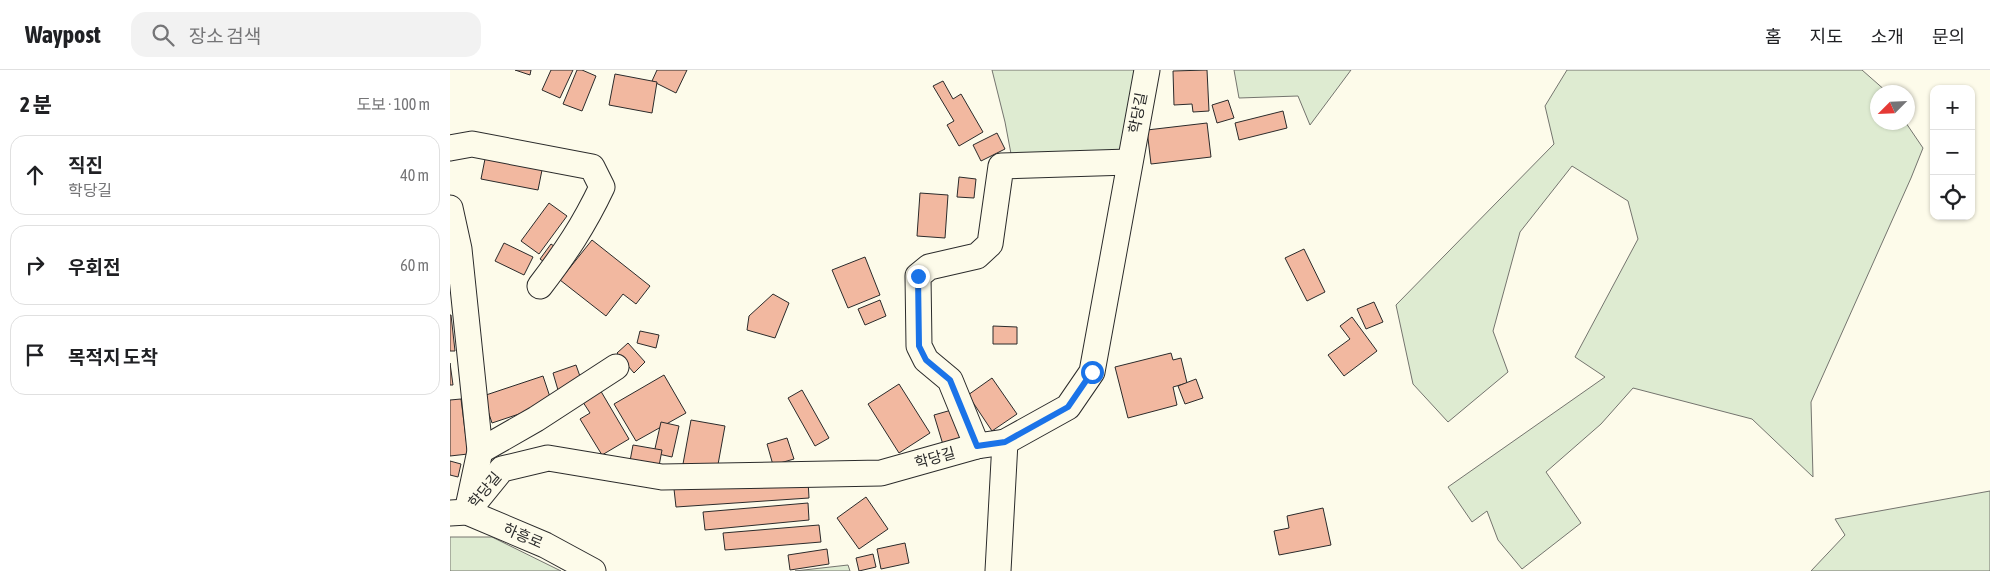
<!DOCTYPE html>
<html lang="ko">
<head>
<meta charset="utf-8">
<style>
	:root { --surface:#fff; --page:#f2f2f2; --text:#202124; --muted:#757577; --line:#e0e0e0 }
	body { margin:0; font-family:"Asap Condensed","Noto Sans KR",sans-serif; background:var(--page); color:var(--text) }
	.controls { position:absolute; right:15px; top:15px; display:grid; overflow:hidden; border-radius:10px; box-shadow:0 1px 4px #0004 }
	.controls button { width:45px; height:45px; display:grid; place-items:center; padding:0; border:0; border-bottom:1px solid var(--line); background:var(--surface); color:var(--text); font:25px sans-serif }
	.compass { position:absolute; left:1420px; top:15px; width:45px; height:45px; border-radius:50%; background:var(--surface); box-shadow:0 1px 4px #0004; rotate:246deg }
	.stop { position:absolute; width:15px; height:15px; margin:-11px; border:4px solid #1a73e8; border-radius:50%; background:#fff }
	.stop.end { background:#1a73e8; border-color:#fff; box-shadow:0 1px 5px #0008 }
	.list { margin:0; padding:0; list-style:none }
	h2 { display:flex; justify-content:space-between; align-items:center; height:65px; margin:0; padding:0 20px; font-size:21px }
	h2 small { font-size:16px; font-weight:400; color:var(--muted) }
	.list li { display:grid; grid-template-columns:32px 1fr auto; gap:15px; align-items:center; box-sizing:border-box; height:80px; margin:0 10px 10px; padding:0 10px; border:1px solid var(--line); border-radius:15px }
	.list b { display:block; font-size:19px; white-space:nowrap }
	.list p { margin:0; font-size:16px; white-space:nowrap; color:var(--muted) }
	.list em { font-size:16px; font-style:normal; color:var(--muted) }
	.icon { flex:none; width:28px; height:28px; fill:none; stroke:currentColor; stroke-width:2; stroke-linecap:round; stroke-linejoin:round }
	.map { position:relative; flex:none; width:1540px; height:501px; overflow:hidden }
	header { display:flex; align-items:center; gap:30px; box-sizing:border-box; height:70px; padding:0 25px; background:var(--surface); border-bottom:1px solid var(--line) }
	header strong { font-size:24px }
	nav { display:flex; gap:28px; margin-inline-start:auto; font-size:18px }
	.search { width:350px; height:45px; background:var(--page); display:flex; align-items:center; gap:12px; box-sizing:border-box; padding:0 18px; border-radius:15px; color:var(--muted); font-size:19px }
	main { display:flex }
	aside { flex:1; background:var(--surface) }
	.map>svg:first-child { display:block }
	.green { fill:#deebd1; stroke:#74746e }
	.building { fill:#f2b8a0; stroke:#2b2b2b }
	.lines { fill:none; stroke-linecap:round; stroke-linejoin:round }
	.minor-casing { stroke:#2b2b2b; stroke-width:27 }
	.minor { stroke:#fdfbea; stroke-width:25 }
	.route { stroke:#1a73e8; stroke-width:6 }
	.labels { text-anchor:middle; stroke-width:4; stroke-linejoin:round; paint-order:stroke }
	.street-label { font-size:15px; fill:#2b2b2b; stroke:#fdfbea }
</style>
</head>
<body>
<header>
<strong>Waypost</strong>
<div class="search"><svg class="icon" aria-label="search" viewBox="0 0 24 24"><circle cx="10" cy="10" r="6"/><path d="M15 15l6 6"/></svg>장소 검색</div>
<nav><a>홈</a><a>지도</a><a>소개</a><a>문의</a></nav>
</header>
<main>
<aside>
<h2>2 분<small>도보 · 100 m</small></h2>
<ul class="list">
<li><svg class="icon" aria-label="ahead" viewBox="0 0 24 24"><path d="M12 20V5M6 11l6-6 6 6"/></svg><div><b>직진</b><p>학당길</p></div><em>40 m</em></li>
<li><svg class="icon" aria-label="right" viewBox="0 0 24 24"><path d="M7 20v-9h11M14 6l5 5-5 5"/></svg><div><b>우회전</b></div><em>60 m</em></li>
<li><svg class="icon" aria-label="arrive" viewBox="0 0 24 24"><path d="M6 21V4h12l-3 4 3 4H6"/></svg><div><b>목적지 도착</b></div></li>
</ul>
</aside>
<div class="map">
<svg width="1540" height="501" viewBox="0 0 1540 501">
	<rect width="100%" height="100%" fill="#fdfbea"/>
	<g class="green">
		<polygon points="542,0 685,0 673,84 562,89 555,52"/>
		<polygon points="784,0 901,0 860,55 848,26 789,28"/>
		<polygon points="1117,0 1412,0 1437,22 1428,22 1428,52 1456,53 1473,78 1461,108 1361,332 1363,407 1302,349 1183,318 1151,354 1096,402 1131,453 1072,499 1048,470 1037,441 1022,452 998,417 1155,307 1125,287 1188,169 1178,131 1122,96 1070,162 1043,261 1058,302 998,352 963,314 946,235 1104,74 1095,36"/>
		<polygon points="1540,421 1540,501 1361,501 1395,465 1385,449"/>
		<polygon points="0,467 42,467 111,501 0,501"/>
		<polygon points="398,495 400,501 345,501"/>
	</g>
	<g class="building">
		<polygon points="65,0 81,0 80,5"/>
		<polygon points="101,0 123,0 110,28 92,20"/>
		<polygon points="127,0 132,0 146,6 132,41 113,34"/>
		<polygon points="207,0 237,0 226,23 202,11"/>
		<polygon points="757,0 759,41 743,42 742,34 724,35 723,1"/>
		<polygon points="165,4 207,12 202,43 159,35"/>
		<polygon points="493,11 503,29 511,24 533,62 509,76 497,55 504,51 483,16"/>
		<polygon points="778,30 784,48 767,53 762,35"/>
		<polygon points="833,41 837,58 789,70 785,53"/>
		<polygon points="757,53 761,87 701,94 697,60"/>
		<polygon points="547,63 555,79 531,91 523,75"/>
		<polygon points="36,84 93,95 88,120 31,109"/>
		<polygon points="509,107 526,109 524,128 507,127"/>
		<polygon points="470,123 498,125 495,168 467,166"/>
		<polygon points="99,133 117,146 89,184 71,171"/>
		<polygon points="142,170 200,216 186,234 173,224 156,246 110,210"/>
		<polygon points="54,173 83,187 74,205 45,191"/>
		<polygon points="101,174 111,181 100,196 90,189"/>
		<polygon points="854,179 875,222 857,231 835,188"/>
		<polygon points="415,187 430,225 398,238 382,200"/>
		<polygon points="323,224 339,233 325,268 297,260 299,246"/>
		<polygon points="430,230 436,246 415,255 408,239"/>
		<polygon points="924,232 933,252 916,259 907,239"/>
		<polygon points="0,245 1,245 5,281 0,281"/>
		<polygon points="902,247 927,281 894,306 878,285 900,269 890,256"/>
		<polygon points="543,256 567,257 567,274 543,274"/>
		<polygon points="190,261 209,265 206,278 187,273"/>
		<polygon points="178,273 195,292 184,303 167,283"/>
		<polygon points="721,283 723,290 731,288 737,313 723,317 727,335 678,348 665,297"/>
		<polygon points="0,293 3,315 0,315"/>
		<polygon points="126,295 132,312 108,320 103,303"/>
		<polygon points="214,305 236,343 186,371 164,334"/>
		<polygon points="93,306 102,333 42,353 33,326"/>
		<polygon points="542,308 567,344 542,361 518,325"/>
		<polygon points="746,309 753,328 735,334 728,316"/>
		<polygon points="449,314 480,363 449,383 418,334"/>
		<polygon points="149,318 179,369 152,385 130,349 140,343 131,329"/>
		<polygon points="352,320 379,368 365,376 338,328"/>
		<polygon points="11,329 18,384 0,386 0,330"/>
		<polygon points="505,339 515,372 494,378 484,345"/>
		<polygon points="241,350 275,356 267,400 233,394"/>
		<polygon points="211,352 229,356 222,387 204,383"/>
		<polygon points="337,368 344,389 323,395 317,374"/>
		<polygon points="183,375 212,380 209,396 180,391"/>
		<polygon points="0,391 11,394 8,407 0,405"/>
		<polygon points="358,410 359,428 226,437 224,419"/>
		<polygon points="416,427 438,459 409,479 387,448"/>
		<polygon points="358,433 359,450 255,460 253,442"/>
		<polygon points="873,438 881,475 829,485 824,461 839,458 837,446"/>
		<polygon points="369,455 371,472 275,480 273,463"/>
		<polygon points="455,473 459,493 431,499 427,479"/>
		<polygon points="377,479 379,494 340,500 338,485"/>
		<polygon points="423,484 426,497 409,501 406,488"/>
	</g>
	<g class="lines">
		<g class="minor-casing">
			<g id="minor">
				<path d="M0 78 22 74 142 97 152 117C134 155 116 182 90 216"/>
				<polyline points="0,138 9,179 30,381 18,437"/>
				<polyline points="527,376 500,310 476,290 469,276 468,206 479,197 527,186 540,174 551,96 679,92"/>
				<polyline points="30,381 86,349 166,297"/>
				<polyline points="17,442 52,399 98,388 212,407 431,403 527,376 555,372 618,337 642,302 697,0"/>
				<polyline points="0,443 17,442 95,475 143,501"/>
				<polyline points="548,501 555,372"/>
			</g>
		</g>
		<use href="#minor" class="minor"/>
	</g>
	<g class="lines">
		<polyline class="route" points="468,206 469,276 476,290 500,310 527,376 555,372 618,337 642,302"/>
	</g>
	<g class="labels">
		<g class="street-label">
			<text transform="translate(688 43) rotate(-79)" y="5">학당길</text>
			<text transform="translate(485 388) rotate(-16)" y="5">학당길</text>
			<text transform="translate(35 420) rotate(-50)" y="5">학당길</text>
			<text transform="translate(73 466) rotate(23)" y="5">하흥로</text>
		</g>
	</g>
</svg>
<div class="controls">
<button>+</button>
<button>−</button>
<button><svg class="icon" aria-label="locate" viewBox="0 0 24 24"><circle cx="12" cy="12" r="6"/><path d="M12 2v4M12 18v4M2 12h4M18 12h4"/></svg></button>
</div>
<svg class="compass" viewBox="-18 -18 36 36"><path d="M0-13l5 13h-10z" fill="#e53935"/><path d="M0 13l5-13h-10z" fill="#757577"/></svg>
<div class="stop" style="left:642px;top:302px"></div>
<div class="stop end" style="left:468px;top:206px"></div>
</div>
</main>
</body>
</html>
